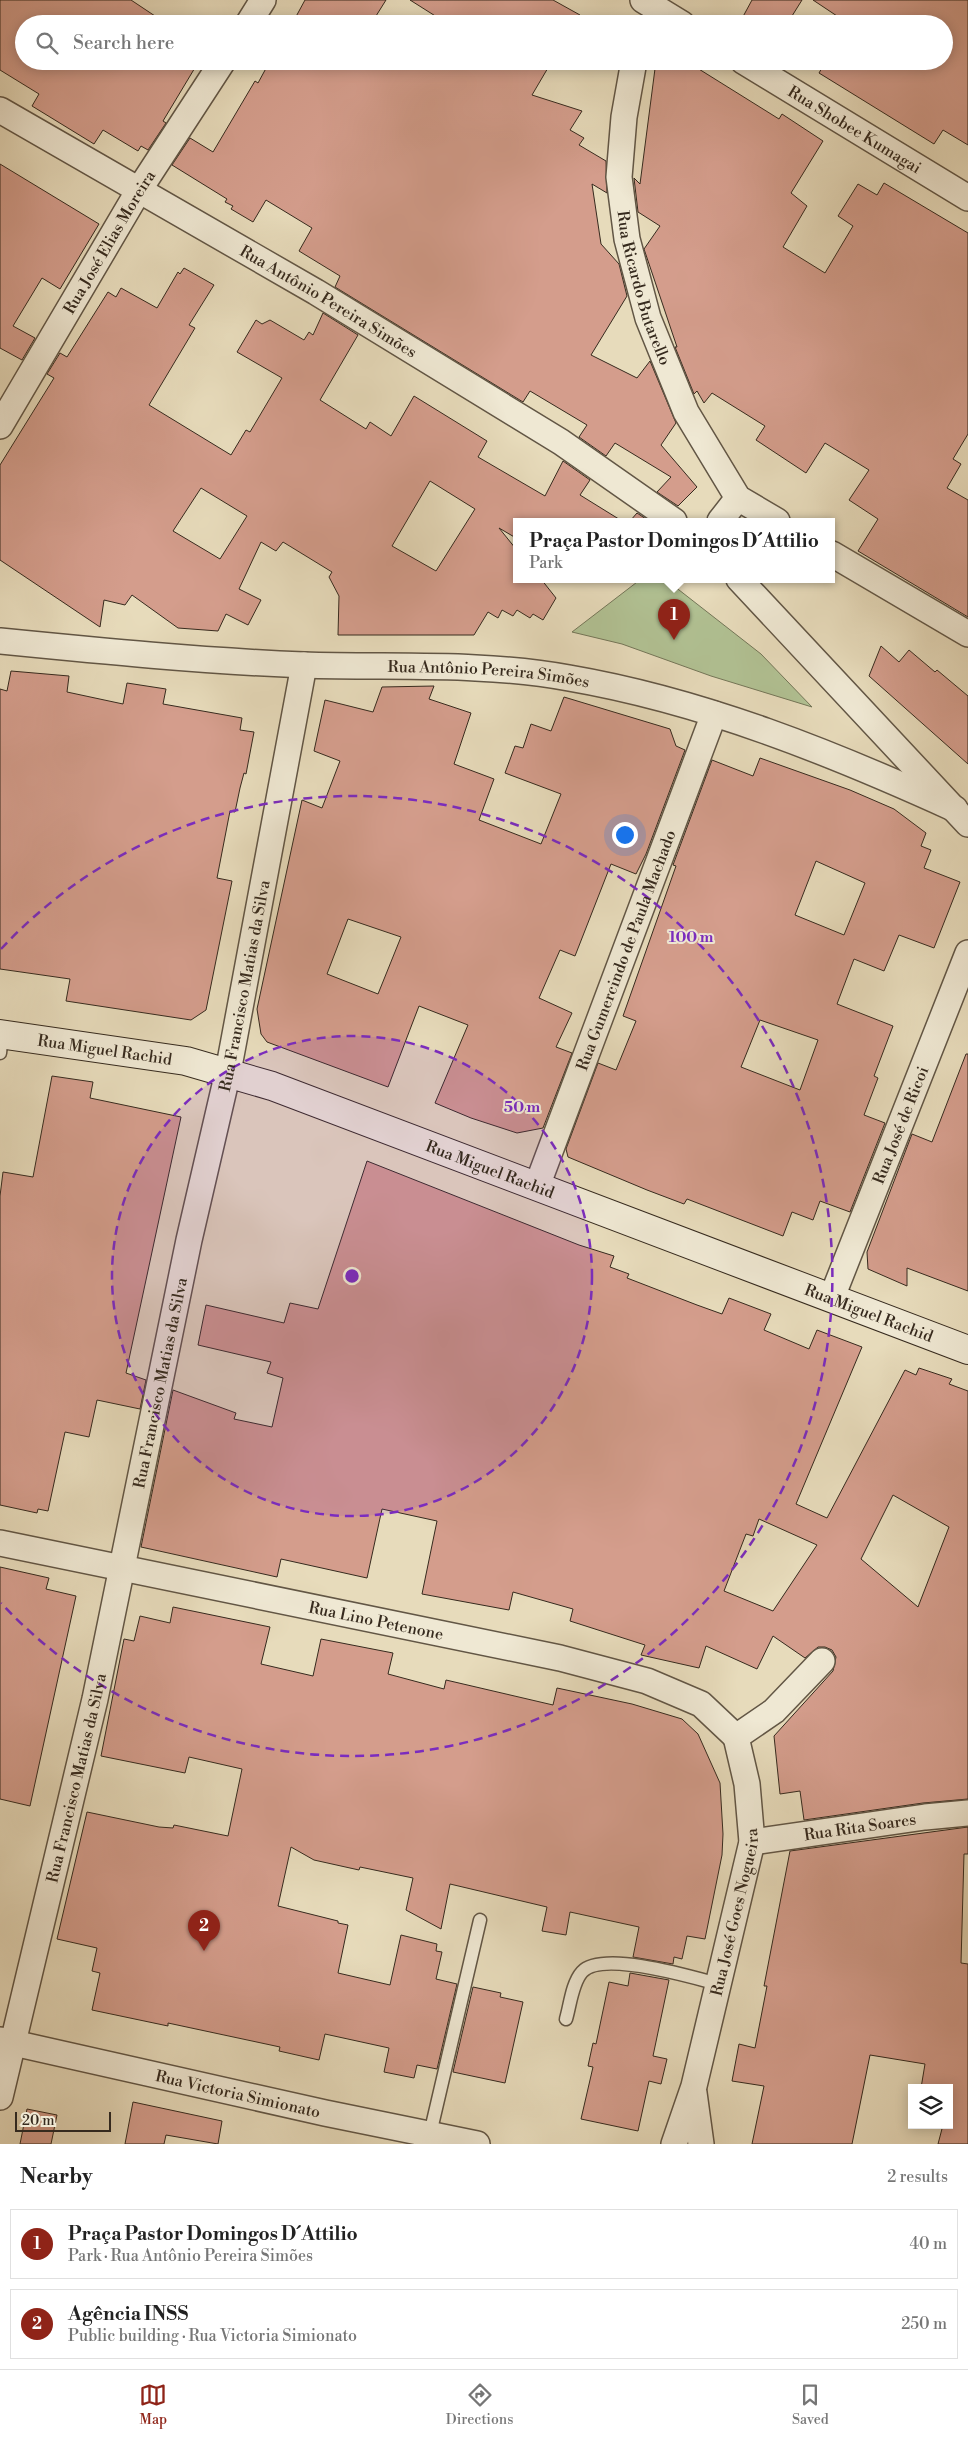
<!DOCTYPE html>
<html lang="en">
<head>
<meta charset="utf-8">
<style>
	:root { --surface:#fff; --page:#f6f6f6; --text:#222; --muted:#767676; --line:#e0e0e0; --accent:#8f2418 }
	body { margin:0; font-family:"Libre Bodoni",serif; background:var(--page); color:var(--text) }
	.controls { position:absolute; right:15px; bottom:15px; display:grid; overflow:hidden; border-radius:0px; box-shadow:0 2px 12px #0003 }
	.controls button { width:45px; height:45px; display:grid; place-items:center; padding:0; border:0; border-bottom:1px solid var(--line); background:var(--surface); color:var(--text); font:25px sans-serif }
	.scale { position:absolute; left:15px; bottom:12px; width:96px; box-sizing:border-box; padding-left:5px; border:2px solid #362a1e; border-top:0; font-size:14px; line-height:18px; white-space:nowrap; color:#362a1e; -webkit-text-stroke:4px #efe8d3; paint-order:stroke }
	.you { position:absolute; left:624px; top:834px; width:18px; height:18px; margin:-12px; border:4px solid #fff; border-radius:50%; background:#1a73e8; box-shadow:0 0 0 8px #1a73e833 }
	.badge { display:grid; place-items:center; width:32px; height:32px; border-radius:50%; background:var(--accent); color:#fff; font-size:16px; font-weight:700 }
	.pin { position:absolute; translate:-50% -41px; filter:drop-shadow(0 1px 2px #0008) }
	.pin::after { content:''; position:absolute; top:26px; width:18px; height:15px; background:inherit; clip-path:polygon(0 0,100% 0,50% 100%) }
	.popup { position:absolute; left:513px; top:518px; width:322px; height:65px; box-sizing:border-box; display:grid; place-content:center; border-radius:0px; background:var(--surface); filter:drop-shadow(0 1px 4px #0005); font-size:16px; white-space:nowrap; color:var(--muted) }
	.popup b { font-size:19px; color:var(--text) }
	.popup::after { content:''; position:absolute; left:50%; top:100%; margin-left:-10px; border:10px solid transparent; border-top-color:var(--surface) }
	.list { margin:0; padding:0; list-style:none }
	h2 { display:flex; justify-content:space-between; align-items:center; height:65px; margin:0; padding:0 20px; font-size:21px }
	h2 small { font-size:16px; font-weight:400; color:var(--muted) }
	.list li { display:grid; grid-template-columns:32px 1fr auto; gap:15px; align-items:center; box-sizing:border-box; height:70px; margin:0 10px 10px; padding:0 10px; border:1px solid var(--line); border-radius:0px }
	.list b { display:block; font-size:19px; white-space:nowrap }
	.list p { margin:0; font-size:16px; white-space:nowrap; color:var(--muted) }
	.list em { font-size:16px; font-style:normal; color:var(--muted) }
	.icon { flex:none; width:28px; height:28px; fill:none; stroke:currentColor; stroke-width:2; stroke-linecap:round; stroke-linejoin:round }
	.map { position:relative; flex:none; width:968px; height:2144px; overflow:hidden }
	.search { position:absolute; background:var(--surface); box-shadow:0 2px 12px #0003; left:15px; right:15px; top:15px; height:55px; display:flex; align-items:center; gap:12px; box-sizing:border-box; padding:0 18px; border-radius:28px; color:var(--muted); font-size:19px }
	.sheet { height:225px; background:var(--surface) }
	nav { display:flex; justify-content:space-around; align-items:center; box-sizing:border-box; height:70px; border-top:1px solid var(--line); background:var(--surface); font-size:14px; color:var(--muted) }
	nav a { display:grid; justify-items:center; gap:2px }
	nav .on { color:var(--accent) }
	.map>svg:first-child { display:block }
	.green { fill:#b1c193; stroke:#747658 }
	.building { fill:#d49d8c; stroke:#362a1e; fill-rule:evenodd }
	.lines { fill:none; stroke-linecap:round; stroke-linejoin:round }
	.lane-casing { stroke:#625645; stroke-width:15 }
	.street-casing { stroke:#625645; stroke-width:28 }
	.secondary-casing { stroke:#362a1e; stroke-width:30 }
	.lane { stroke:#efe8d3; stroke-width:12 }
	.street { stroke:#efe8d3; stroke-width:25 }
	.secondary { stroke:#efe8d3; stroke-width:28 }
	.ring { fill:none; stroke:#7b2cbf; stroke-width:2.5; stroke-dasharray:9 6 }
	.labels { text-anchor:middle; stroke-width:4; stroke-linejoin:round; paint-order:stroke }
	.street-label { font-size:16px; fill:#362a1e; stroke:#efe8d3 }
	.centre { fill:#7b2cbf; stroke:#efe8d3; stroke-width:2.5 }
	.ring-label { font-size:15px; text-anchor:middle; font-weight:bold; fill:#7b2cbf; stroke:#efe8d3; stroke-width:4; stroke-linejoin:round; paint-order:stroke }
</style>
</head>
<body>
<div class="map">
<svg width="968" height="2144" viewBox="0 0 968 2144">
	<rect width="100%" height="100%" fill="#e7dbbb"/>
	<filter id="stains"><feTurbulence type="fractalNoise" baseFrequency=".004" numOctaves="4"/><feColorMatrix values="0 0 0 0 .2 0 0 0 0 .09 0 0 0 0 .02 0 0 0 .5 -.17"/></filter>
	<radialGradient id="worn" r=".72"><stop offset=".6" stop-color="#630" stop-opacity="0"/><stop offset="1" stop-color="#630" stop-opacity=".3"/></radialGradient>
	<polygon class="green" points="641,579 665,579 761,654 812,707 711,676 622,644 572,632"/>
	<g class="building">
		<polygon points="0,0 131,0 167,24 24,24 24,61 199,61 163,121 166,123 148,150 141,146 138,151 103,130 94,144 32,106 39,94 0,70"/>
		<polygon points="305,0 386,0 371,24 292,24"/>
		<polygon points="410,0 553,0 580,15 575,24 448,24"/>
		<polygon points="752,0 802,0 787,24 739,24"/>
		<polygon points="813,0 968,0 968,145 943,130 934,144 819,73 826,61 944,61 944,24 849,24"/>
		<polygon points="270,61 552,61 532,95 582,111 570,130 584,138 579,145 606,161 607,193 592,184 601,244 619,264 627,296 591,355 637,378 650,361 676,423 661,445 697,487 678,506 657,492 671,477 615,443 606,456 579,437 587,425 530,391 523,402 335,287 340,276 299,251 312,228 266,200 253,222 231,209 233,206 225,202 227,199 172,165 190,138 213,152 255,81 258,83"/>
		<polygon points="656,61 686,61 779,119 782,114 823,141 791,193 807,206 783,247 825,273 853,226 838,216 858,184 877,195 884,183 968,233 968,434 953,459 961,464 947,488 968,500 968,617 858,551 878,519 849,500 869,470 825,443 806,473 756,440 765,426 712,393 704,403 697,391 694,394 675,347 677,347 644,249 660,226 638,212 634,178 640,184"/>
		<polygon points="0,164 99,224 60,289 42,278 13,326 35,338 22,360 0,348"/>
		<path d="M184 268 214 285 189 325 195 328 149 405 231 455 246 430 250 432 282 378 237 352 256 320 262 324 270 320 304 340 309 332 313 335 323 313 358 335 320 400 366 429 370 422 391 436 414 396 487 441 478 457 545 496 563 461 590 480 580 495 622 521H516V538L499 528 516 549V579H541L556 598 543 620 533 614 530 618 517 610 513 616 502 610 498 618 488 612 474 635H338L339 596 329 577 332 572 283 542 276 551 261 542 239 589 261 600 248 625 226 614 218 631 178 628 132 595 125 605 104 600 100 627 0 560V465L54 378 47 374 60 353 67 357 108 292 116 297 121 288 157 308 178 272 180 274ZM430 481 475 509 436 571 392 546ZM201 488 247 516 220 559 173 531Z"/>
		<polygon points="637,513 649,521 630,521"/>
		<polygon points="881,646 899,662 909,650 935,672 937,670 968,696 968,764 869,676"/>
		<polygon points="11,671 69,676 67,692 123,704 127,683 166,689 163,704 242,718 240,730 254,732 246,774 244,773 240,788 235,812 230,811 217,878 232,881 206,1010 191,1020 66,1001 70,979 0,969 0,689 7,691"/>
		<path d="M434 686 429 699 471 713 454 764 494 779 479 820 541 844 561 794 505 773 515 746 523 748 531 724 551 731 564 697 670 729 676 746 685 750 646 854 636 874 611 864 575 956 560 950 539 998 572 1013 556 1047 572 1053 543 1128 517 1133 471 1118 435 1103 468 1025 419 1006 388 1087 267 1042 261 1034 257 1009 302 800 322 808 340 761 314 751 325 700 373 712 382 687ZM348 919 401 937 378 994 327 974Z"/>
		<path d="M760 758 850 790 894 809 926 833 921 846 931 850 924 868 960 882 934 948 899 935 884 971 854 959 837 1004 893 1026 874 1076 878 1078 864 1115 885 1123 850 1212 820 1201 813 1220 792 1212 783 1236 687 1199 684 1204 647 1190 568 1157 566 1149 598 1063 616 1070 636 1021 623 1016 676 866 673 865 712 760 753 776ZM816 861 865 883 844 935 795 915ZM760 1020 818 1040 800 1090 741 1067Z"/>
		<polygon points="966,1054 968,1054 968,1291 907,1268 907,1286 868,1269 867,1252 912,1134 932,1142"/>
		<polygon points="52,1076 93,1082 90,1098 181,1117 126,1373 146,1380 140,1409 97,1400 89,1437 65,1432 48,1511 38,1509 37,1513 0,1505 0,1196 3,1172 33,1177"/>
		<path d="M367 1161 579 1245 614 1256 610 1267 629 1274 627 1278 697 1305 722 1314 729 1298 771 1314 764 1330 809 1349 817 1330 862 1347 796 1504 827 1518 905 1370 916 1375 919 1368 952 1379 949 1384 968 1391V1799L923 1803 804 1820 800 1791 780 1794 774 1736 833 1671 836 1657 832 1650 825 1647H818L805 1658 773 1636 757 1669 706 1646 699 1668 641 1655 645 1645 570 1621 573 1609 513 1592 509 1610 422 1594 437 1521 382 1509 367 1578 281 1559 277 1577 141 1547 173 1390 236 1413 234 1419 272 1427 283 1378 267 1373 271 1362 198 1345 206 1305 284 1323 290 1303 318 1309ZM893 1495 949 1527 918 1607 861 1559ZM759 1519 817 1545 773 1611 724 1591 746 1534 753 1536Z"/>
		<polygon points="0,1567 49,1578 46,1589 76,1596 30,1806 0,1799"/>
		<polygon points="173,1607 270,1627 261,1664 313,1676 321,1639 393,1653 388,1674 444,1689 446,1680 553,1705 557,1688 632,1704 682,1719 698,1734 720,1783 723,1834 722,1855 705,1939 687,1936 682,1959 674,1957 673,1964 633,1957 639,1927 570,1912 566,1935 542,1931 547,1907 450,1884 441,1929 406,1910 413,1878 360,1867 359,1870 314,1860 291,1847 278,1906 338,1921 338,1923 348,1925 338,1973 390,1985 401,1935 437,1944 436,1951 442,1952 436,1979 457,1984 437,2069 417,2065 414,2078 384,2072 389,2048 325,2034 319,2060 279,2051 280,2047 168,2023 168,2026 92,2010 100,1973 92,1971 97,1948 57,1939 87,1812 159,1827 173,1828 174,1825 228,1836 242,1769 189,1757 185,1773 101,1756 124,1639 134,1641 140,1616 170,1623"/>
		<polygon points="968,1827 968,1854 964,1854 961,1963 968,1964 968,2144 938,2144 943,2125 949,2125 951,2088 921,2088 925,2064 870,2055 852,2144 752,2144 764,2086 732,2081 739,2044 755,2048 767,1986 764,1986 790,1851"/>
		<polygon points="630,1973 669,1980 653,2056 667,2059 661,2084 649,2081 638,2131 581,2119 593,2067 588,2066 593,2043 596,2044 609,1982 628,1986"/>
		<polygon points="473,1987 501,1993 500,1997 523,2002 505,2083 453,2072"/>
		<polygon points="133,2102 222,2121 218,2144 166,2135 164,2144 125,2144"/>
		<polygon points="27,2109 57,2115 51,2144 20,2144"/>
	</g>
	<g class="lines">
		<g class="lane-casing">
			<g id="lane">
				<polyline points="0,1053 2,1034"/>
				<path d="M566 2019C570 2006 572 1983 582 1972 602 1950 692 1977 718 1984"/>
				<polyline points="430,2134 480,1920"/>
			</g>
		</g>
		<g class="street-casing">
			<g id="street">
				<polyline points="643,0 682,24"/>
				<polyline points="248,24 263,0"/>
				<path id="s1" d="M634 61 624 117 619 177 627 239 648 318 686 412 738 498 777 521"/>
				<path id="s2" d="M743 61 968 198"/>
				<path id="s3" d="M0 110 316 292 561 442 674 521"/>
				<path id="s4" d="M0 426 139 190 223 61"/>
				<polyline points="720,521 738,498"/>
				<polyline points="832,554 968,634"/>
				<polyline points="739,579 968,824"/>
				<path id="s5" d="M0 641C101 651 203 661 304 665 393 668 482 662 569 678 703 701 832 753 955 809"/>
				<path id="s6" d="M537 1186 714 714"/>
				<path id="s7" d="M832 1297 968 953"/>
				<path id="s8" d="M0 1543 560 1658 647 1681 701 1704 736 1737"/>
				<polyline points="736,1737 774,1711 822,1661"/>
				<path id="s9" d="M752 1842 925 1817 968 1813"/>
				<path id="s10" d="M0 2040 325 2113 477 2144"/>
				<polyline points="694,2093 701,2144"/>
				<path id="s11" d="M0 2097 95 1699 189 1240 228 1072 304 665"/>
				<path id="s12" d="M674 2144 694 2086 752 1842 747 1784 736 1737"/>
			</g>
		</g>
		<g class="secondary-casing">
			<g id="secondary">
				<path id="s13" d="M0 1034 186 1061 272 1086 968 1350"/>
			</g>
		</g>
		<use href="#lane" class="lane"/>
		<use href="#street" class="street"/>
		<use href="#secondary" class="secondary"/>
	</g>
	<circle cx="352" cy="1276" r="240" fill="#7b2cbf" fill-opacity=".12"/>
	<g class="ring">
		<circle cx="352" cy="1276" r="240"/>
		<path d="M1 949A480 480 0 1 1 1 1603"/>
	</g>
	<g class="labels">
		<g class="street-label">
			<text dy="6" stroke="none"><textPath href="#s2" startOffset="131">Rua Shobee Kumagai</textPath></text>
			<text dy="6" stroke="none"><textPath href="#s4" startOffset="214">Rua José Elias Moreira</textPath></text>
			<text dy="6" stroke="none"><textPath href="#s1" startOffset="231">Rua Ricardo Butarello</textPath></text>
			<text dy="6" stroke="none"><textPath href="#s3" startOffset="380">Rua Antônio Pereira Simões</textPath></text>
			<text dy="6" stroke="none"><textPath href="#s5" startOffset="490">Rua Antônio Pereira Simões</textPath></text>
			<text dy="6" stroke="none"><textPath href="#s6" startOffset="252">Rua Gumercindo de Paula Machado</textPath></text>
			<text dy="6" stroke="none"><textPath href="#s11" startOffset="1138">Rua Francisco Matias da Silva</textPath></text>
			<text dy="6" stroke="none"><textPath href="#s13" startOffset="106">Rua Miguel Rachid</textPath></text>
			<text dy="6" stroke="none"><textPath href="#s7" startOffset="185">Rua José de Ricoi</textPath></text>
			<text dy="6" stroke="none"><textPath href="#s13" startOffset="511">Rua Miguel Rachid</textPath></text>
			<text dy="6" stroke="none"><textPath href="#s13" startOffset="916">Rua Miguel Rachid</textPath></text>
			<text dy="6" stroke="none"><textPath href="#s11" startOffset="732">Rua Francisco Matias da Silva</textPath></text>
			<text dy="6" stroke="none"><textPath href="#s8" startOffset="384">Rua Lino Petenone</textPath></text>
			<text dy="6" stroke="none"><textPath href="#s11" startOffset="328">Rua Francisco Matias da Silva</textPath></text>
			<text dy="6" stroke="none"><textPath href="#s9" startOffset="109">Rua Rita Soares</textPath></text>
			<text dy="6" stroke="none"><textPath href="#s12" startOffset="240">Rua José Goes Nogueira</textPath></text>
			<text dy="6" stroke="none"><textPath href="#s10" startOffset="244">Rua Victoria Simionato</textPath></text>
		</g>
	</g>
	<circle cx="352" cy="1276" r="8" class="centre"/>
	<g class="ring-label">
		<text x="691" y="942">100 m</text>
		<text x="522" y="1112">50 m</text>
	</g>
	<rect width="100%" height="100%" filter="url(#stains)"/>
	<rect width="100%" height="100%" fill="url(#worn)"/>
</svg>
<div class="controls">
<button><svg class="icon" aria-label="layers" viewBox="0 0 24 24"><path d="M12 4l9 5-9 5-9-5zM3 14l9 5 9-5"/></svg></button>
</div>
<div class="scale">20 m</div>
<div class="you"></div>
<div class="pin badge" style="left:674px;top:640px">1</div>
<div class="popup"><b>Praça Pastor Domingos D´Attilio</b>Park</div>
<div class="pin badge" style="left:204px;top:1951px">2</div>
<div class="search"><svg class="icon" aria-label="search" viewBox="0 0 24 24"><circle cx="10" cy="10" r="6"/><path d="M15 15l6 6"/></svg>Search here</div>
</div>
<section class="sheet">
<h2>Nearby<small>2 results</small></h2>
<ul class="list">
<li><span class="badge">1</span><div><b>Praça Pastor Domingos D´Attilio</b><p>Park · Rua Antônio Pereira Simões</p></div><em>40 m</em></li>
<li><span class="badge">2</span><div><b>Agência INSS</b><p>Public building · Rua Victoria Simionato</p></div><em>250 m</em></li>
</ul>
</section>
<nav>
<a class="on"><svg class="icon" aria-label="map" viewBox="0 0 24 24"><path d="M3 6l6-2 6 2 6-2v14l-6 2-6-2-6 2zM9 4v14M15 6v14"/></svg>Map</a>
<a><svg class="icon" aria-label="directions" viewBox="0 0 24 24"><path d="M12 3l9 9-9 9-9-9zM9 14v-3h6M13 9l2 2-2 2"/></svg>Directions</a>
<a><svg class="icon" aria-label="saved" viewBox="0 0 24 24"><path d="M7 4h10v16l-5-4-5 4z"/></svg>Saved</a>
</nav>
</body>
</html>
